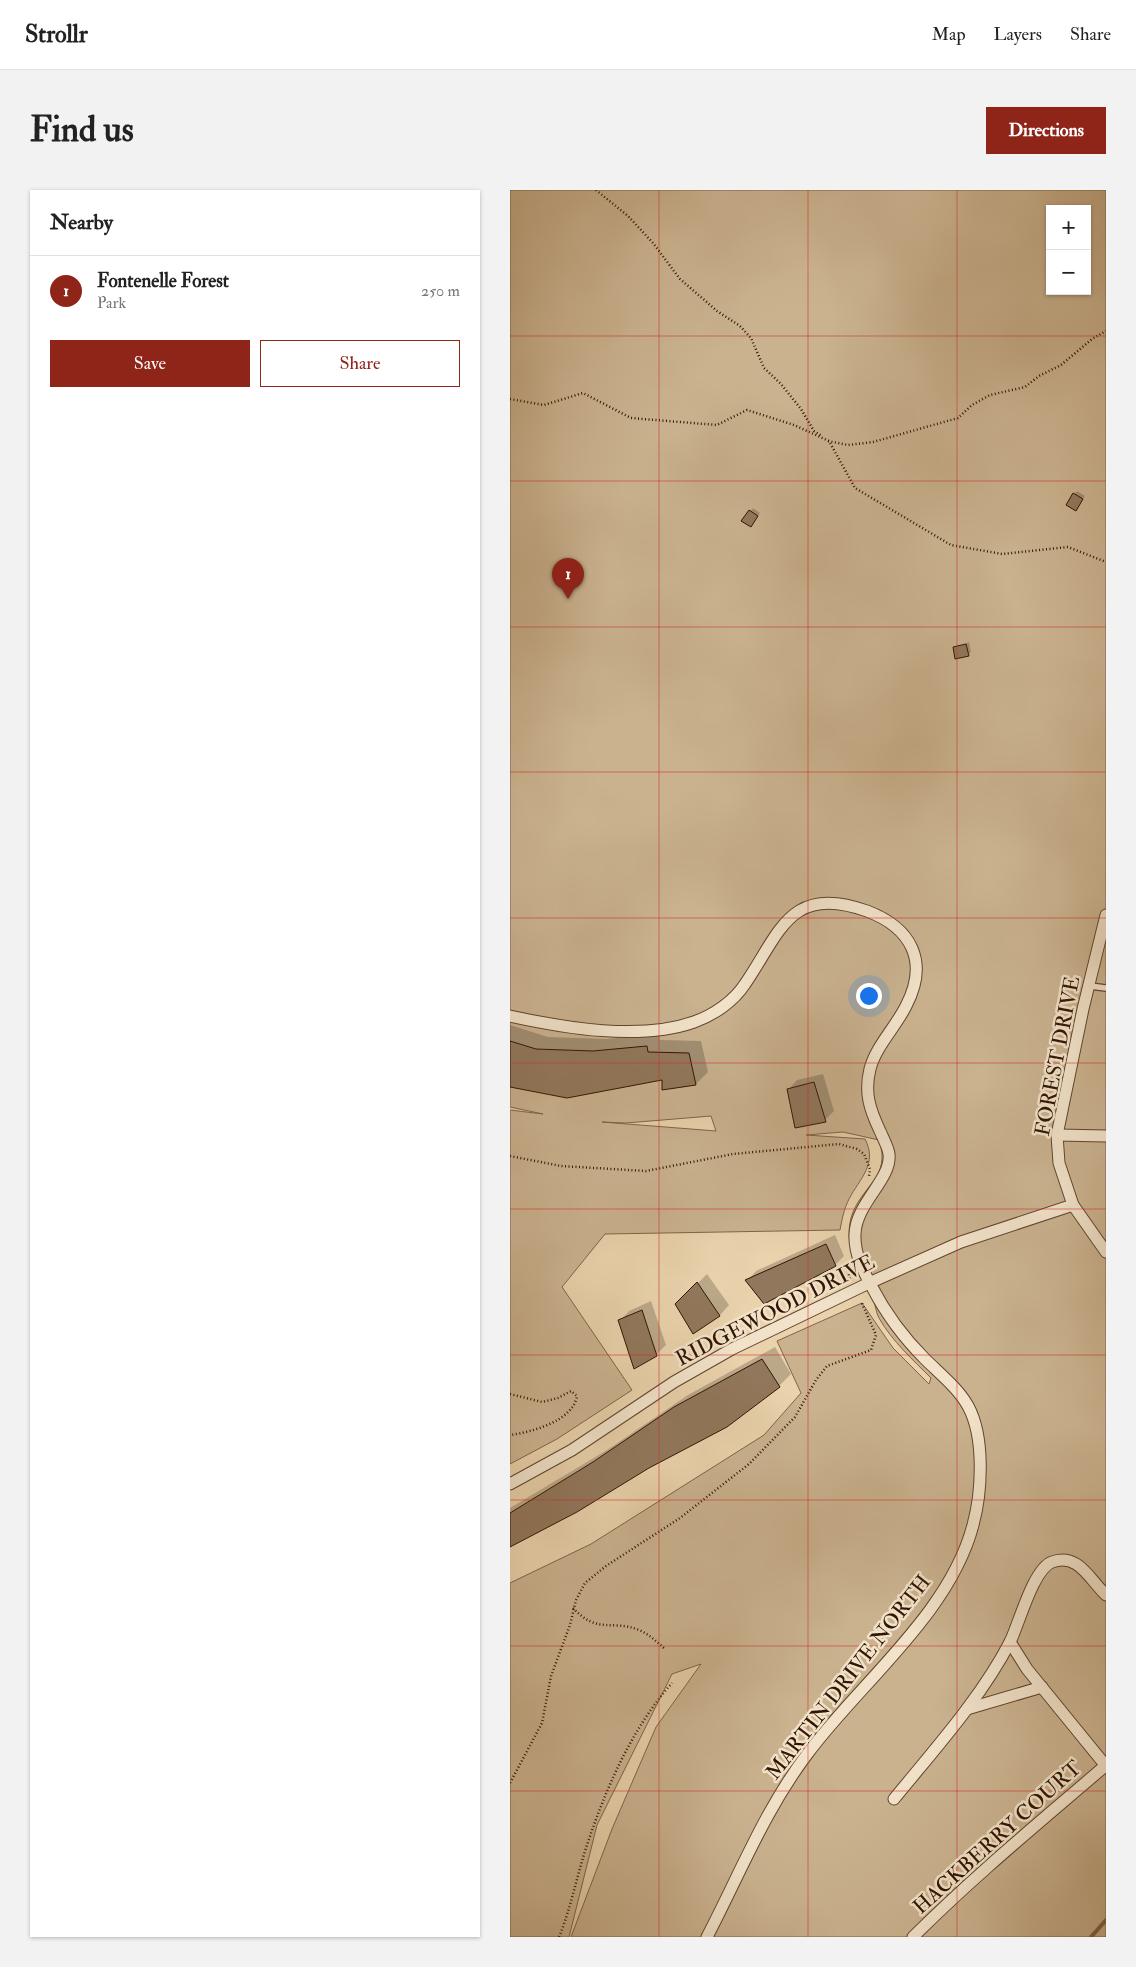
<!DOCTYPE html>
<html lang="en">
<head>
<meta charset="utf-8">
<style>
	:root { --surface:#fff; --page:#f2f2f2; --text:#222; --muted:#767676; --line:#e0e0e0; --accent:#8f2418 }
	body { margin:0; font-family:"IM FELL Double Pica",serif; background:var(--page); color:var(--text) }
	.controls { position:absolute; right:15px; top:15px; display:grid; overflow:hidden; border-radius:0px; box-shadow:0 1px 4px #0004 }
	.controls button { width:45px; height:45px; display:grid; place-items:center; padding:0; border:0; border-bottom:1px solid var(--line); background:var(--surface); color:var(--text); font:25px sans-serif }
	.you { position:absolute; left:358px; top:805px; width:18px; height:18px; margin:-12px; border:4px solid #fff; border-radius:50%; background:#1a73e8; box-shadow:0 0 0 8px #1a73e833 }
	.badge { display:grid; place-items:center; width:32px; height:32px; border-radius:50%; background:var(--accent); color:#fff; font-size:16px; font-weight:700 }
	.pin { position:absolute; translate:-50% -41px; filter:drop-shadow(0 1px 2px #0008) }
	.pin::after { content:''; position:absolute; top:26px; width:18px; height:15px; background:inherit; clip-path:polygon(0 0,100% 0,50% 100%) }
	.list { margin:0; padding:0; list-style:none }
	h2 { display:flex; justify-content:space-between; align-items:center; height:65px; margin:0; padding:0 20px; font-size:21px }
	h2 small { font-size:16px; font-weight:400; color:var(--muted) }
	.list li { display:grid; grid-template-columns:32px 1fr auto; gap:15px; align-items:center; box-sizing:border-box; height:70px; padding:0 20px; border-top:1px solid var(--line) }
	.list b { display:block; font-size:19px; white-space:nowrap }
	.list p { margin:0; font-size:16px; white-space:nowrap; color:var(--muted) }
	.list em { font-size:16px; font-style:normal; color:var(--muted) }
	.actions { display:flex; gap:10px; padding:15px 20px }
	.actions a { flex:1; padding:11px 0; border:1px solid var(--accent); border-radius:0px; text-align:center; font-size:18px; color:var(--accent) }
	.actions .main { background:var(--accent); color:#fff }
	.map { position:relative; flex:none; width:596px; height:1747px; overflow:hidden; border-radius:0px }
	header { display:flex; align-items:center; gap:30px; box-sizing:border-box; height:70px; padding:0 25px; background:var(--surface); border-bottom:1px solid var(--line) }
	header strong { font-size:24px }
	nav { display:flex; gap:28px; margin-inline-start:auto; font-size:18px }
	.intro { display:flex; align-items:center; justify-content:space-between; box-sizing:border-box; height:120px; padding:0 30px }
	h1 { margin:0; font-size:35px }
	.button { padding:12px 22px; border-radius:0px; background:var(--accent); color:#fff; font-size:18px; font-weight:700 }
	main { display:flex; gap:30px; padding:0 30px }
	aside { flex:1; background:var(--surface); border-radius:0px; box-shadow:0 1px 4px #0004 }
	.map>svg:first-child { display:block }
	.green { fill:#cab28f; stroke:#7e6449; fill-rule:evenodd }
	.shadow { fill:#0003 }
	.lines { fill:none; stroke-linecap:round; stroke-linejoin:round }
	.stream { stroke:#7a6046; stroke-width:4 }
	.building { fill:#91775b; stroke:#311503 }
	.lane-casing { stroke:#5f442d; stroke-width:8 }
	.street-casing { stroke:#5f442d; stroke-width:13 }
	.path { stroke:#311503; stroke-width:2.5; stroke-dasharray:1 2.5; stroke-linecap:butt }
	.lane { stroke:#f1e2c9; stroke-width:5.5 }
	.street { stroke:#f1e2c9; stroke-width:11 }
	.grid { fill:none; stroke:#d62828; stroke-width:1; stroke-opacity:0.55 }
	.labels { text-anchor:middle; stroke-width:5; stroke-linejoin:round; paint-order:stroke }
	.street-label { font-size:21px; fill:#311503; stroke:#f1e2c9 }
</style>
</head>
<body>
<header>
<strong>Strollr</strong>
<nav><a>Map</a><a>Layers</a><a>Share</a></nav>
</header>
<div class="intro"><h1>Find us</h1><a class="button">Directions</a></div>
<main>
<aside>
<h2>Nearby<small></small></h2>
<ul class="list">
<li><span class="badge">1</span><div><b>Fontenelle Forest</b><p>Park</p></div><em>250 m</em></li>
</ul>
<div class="actions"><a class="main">Save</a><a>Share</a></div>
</aside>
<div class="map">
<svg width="596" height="1747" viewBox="0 0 596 1747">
	<rect width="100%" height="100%" fill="#e9d2ac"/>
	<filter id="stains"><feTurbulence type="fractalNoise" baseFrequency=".004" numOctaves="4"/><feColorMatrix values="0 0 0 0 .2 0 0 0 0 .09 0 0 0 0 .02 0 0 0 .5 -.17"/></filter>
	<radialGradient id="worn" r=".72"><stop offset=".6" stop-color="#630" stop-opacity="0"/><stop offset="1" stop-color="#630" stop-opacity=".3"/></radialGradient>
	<path class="green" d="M0 0H596V1747H61L102 1639 146 1537 191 1474 162 1484 87 1635 59 1747H0V1393L81 1354 254 1245 291 1203 267 1151 352 1113 383 1158 419 1194 421 1188C403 1170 382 1151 369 1128 366 1123 366 1116 363 1110 352 1082 333 1060 341 1028 350 996 382 988 369 950L333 942 296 945 355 949C368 974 350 988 339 1009 334 1019 332 1029 330 1040L95 1044 52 1097 122 1200 47 1249 0 1274V920L33 924 0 917ZM540 19H577V101H540ZM201 926 206 941 92 932 116 933Z"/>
	<g class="shadow">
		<polygon points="567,301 575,306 566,319 564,304"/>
		<polygon points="243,318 250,323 243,333 233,330"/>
		<polygon points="459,452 461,462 458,464 444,458"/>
		<polygon points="0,835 38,847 96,849 149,844 150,850 191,851 198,882 186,894 153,889 0,896"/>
		<polygon points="313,884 324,921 315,930 278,900 287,890"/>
		<polygon points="325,1045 334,1066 325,1075 237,1091 246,1081"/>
		<polygon points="197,1084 219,1115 210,1125 183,1142 167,1114"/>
		<polygon points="141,1111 156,1155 146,1165 110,1131 119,1121"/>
		<polygon points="265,1157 281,1184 269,1196 139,1277 0,1355 0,1318 97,1260 178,1205"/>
	</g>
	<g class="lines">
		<polyline class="stream" points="581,1747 596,1730"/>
	</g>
	<g class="building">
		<polygon points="563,303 573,309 566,321 556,315"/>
		<polygon points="239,320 248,326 241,337 231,331"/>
		<polygon points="456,454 459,466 445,469 443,457"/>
		<polygon points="0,851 26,859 83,861 137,856 138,862 179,863 186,895 152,900 152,890 57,908 0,897"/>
		<polygon points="304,892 316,932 285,938 277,899"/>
		<polygon points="316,1054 326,1076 254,1114 235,1090"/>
		<polygon points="187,1092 210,1126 183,1144 165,1114"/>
		<polygon points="132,1120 147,1166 124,1179 108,1130"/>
		<polygon points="252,1169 270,1197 217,1237 139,1278 67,1322 0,1357 0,1323 83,1272 164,1217"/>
	</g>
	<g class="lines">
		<g class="lane-casing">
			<polyline id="lane" points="580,796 596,798"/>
		</g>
		<g class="street-casing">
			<g id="street">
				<polyline points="596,725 573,819 547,945 549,973 563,1015 596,1062"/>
				<path d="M0 826C55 838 130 851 184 832 204 825 224 811 235 794 270 743 280 693 357 721 402 738 419 772 396 816 385 838 366 856 360 879 354 903 360 920 370 941 373 948 378 957 379 964 382 989 346 1013 345 1044 344 1063 353 1081 362 1097 376 1124 393 1147 415 1169 429 1183 448 1198 458 1216 475 1247 472 1302 463 1335 440 1423 351 1492 298 1563 254 1621 230 1684 197 1747"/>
				<polyline points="547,945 596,946"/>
				<polyline points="0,1294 62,1260 164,1192 222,1159 359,1093 451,1052 563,1015"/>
				<polyline points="500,1452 517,1479 596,1576"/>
				<polyline points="457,1519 532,1497"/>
				<path d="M384 1609C424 1560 471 1508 500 1452 509 1434 523 1379 542 1372 568 1362 580 1390 596 1405"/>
				<path d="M403 1747C464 1686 530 1632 595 1576"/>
			</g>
		</g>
		<g class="path">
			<polyline points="86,0 118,26 143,53 170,89 207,121 230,136 241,148 254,178 271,194 291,219 304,241 312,246"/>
			<polyline points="0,209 34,215 73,203 121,228 207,235 237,220 284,235 319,251 345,298 441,355 492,364 558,357 596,372"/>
			<polyline points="318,251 338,255 363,252 448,228 462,215 480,205 515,197 529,186 551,175 582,149 596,141"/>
			<polyline points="0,966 51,976 136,981 223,964 329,954 347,959 354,964 360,979 359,986"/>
			<polyline points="337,1074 340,1090"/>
			<path d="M0 1204 32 1212 48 1208 61 1201 67 1206C63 1231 22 1242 0 1245"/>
			<path d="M63 1418C88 1445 102 1429 129 1440 139 1444 147 1452 155 1459"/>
			<polyline points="0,1593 32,1533 41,1486 60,1435 66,1410 75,1393 96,1376 170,1328 239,1274 285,1227 306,1190 317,1176 361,1160 366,1145 351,1111"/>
			<path d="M49 1747C61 1718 67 1685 77 1655 96 1598 122 1538 162 1493"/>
		</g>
		<use href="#lane" class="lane"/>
		<use href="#street" class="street"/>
	</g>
	<path class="grid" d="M149 0V1747M298 0V1747M447 0V1747M0 146H596M0 291H596M0 437H596M0 582H596M0 728H596M0 873H596M0 1019H596M0 1165H596M0 1310H596M0 1456H596M0 1601H596"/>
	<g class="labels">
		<g class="street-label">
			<text transform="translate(547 866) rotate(-79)" y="7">FOREST DRIVE</text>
			<text transform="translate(265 1120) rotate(-27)" y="7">RIDGEWOOD DRIVE</text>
			<text transform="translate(338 1487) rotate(-52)" y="7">MARTIN DRIVE NORTH</text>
			<text transform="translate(487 1647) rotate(-42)" y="7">HACKBERRY COURT</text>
		</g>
	</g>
	<rect width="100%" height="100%" filter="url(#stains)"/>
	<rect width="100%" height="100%" fill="url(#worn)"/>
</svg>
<div class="controls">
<button>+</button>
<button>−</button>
</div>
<div class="you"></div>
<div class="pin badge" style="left:58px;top:409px">1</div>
</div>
</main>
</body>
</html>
